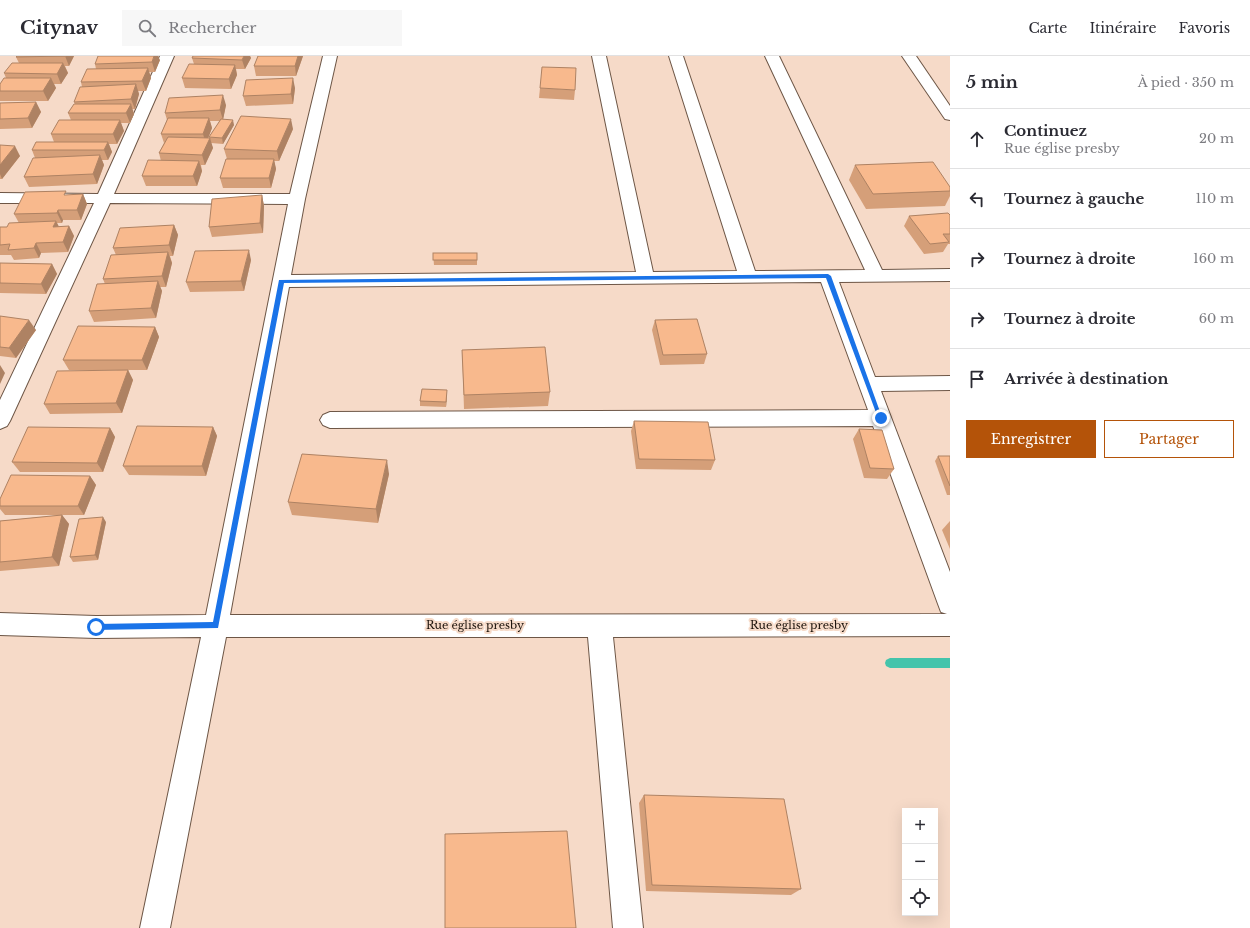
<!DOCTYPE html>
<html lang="fr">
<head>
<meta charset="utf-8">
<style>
	:root { --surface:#fff; --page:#f7f7f7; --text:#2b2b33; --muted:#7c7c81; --line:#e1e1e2; --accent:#b45309 }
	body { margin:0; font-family:"Libre Baskerville",serif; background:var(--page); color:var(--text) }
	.controls { position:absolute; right:12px; bottom:12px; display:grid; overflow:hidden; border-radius:0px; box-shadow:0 4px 16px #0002 }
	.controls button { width:36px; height:36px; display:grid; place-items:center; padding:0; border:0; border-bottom:1px solid var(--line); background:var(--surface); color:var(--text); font:20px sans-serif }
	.stop { position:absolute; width:12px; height:12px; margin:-9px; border:3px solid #1a73e8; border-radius:50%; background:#fff }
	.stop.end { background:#1a73e8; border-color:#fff; box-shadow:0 1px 4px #0008 }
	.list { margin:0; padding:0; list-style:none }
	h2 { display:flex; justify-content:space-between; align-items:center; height:52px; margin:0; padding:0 16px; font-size:17px }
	h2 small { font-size:13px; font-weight:400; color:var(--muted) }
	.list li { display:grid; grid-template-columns:26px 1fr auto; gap:12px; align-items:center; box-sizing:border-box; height:60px; padding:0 16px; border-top:1px solid var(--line) }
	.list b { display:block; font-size:15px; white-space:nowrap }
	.list p { margin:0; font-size:13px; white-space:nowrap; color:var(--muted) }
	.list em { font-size:13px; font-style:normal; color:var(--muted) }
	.actions { display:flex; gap:8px; padding:12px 16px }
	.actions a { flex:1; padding:9px 0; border:1px solid var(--accent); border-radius:0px; text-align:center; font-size:14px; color:var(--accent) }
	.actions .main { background:var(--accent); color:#fff }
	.icon { flex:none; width:22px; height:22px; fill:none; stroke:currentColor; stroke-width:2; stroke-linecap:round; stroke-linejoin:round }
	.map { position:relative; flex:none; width:950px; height:872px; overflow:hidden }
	header { display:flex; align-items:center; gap:24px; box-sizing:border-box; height:56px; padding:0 20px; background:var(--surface); border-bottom:1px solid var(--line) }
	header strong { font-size:19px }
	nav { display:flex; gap:22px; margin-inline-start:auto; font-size:14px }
	.search { width:280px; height:36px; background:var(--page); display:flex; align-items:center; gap:10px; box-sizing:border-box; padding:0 14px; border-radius:0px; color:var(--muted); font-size:15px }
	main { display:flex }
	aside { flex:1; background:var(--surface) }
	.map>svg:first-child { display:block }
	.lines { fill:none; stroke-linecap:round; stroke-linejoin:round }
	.stream { fill:#44c4ab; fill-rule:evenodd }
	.minor-casing { stroke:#6d5646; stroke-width:2 }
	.minor { fill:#fff; fill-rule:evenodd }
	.wall { fill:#d59f79; fill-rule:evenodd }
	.shaded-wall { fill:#ae8263 }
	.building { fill:#f8b98d; stroke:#ae8263 }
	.route { fill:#1a73e8 }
	.labels { text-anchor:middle; stroke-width:4; stroke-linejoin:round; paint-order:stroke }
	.street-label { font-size:11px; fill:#1e150e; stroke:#f6dac8 }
</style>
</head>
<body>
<header>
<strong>Citynav</strong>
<div class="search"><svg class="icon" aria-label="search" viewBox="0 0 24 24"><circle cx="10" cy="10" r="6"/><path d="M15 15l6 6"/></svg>Rechercher</div>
<nav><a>Carte</a><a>Itinéraire</a><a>Favoris</a></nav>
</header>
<main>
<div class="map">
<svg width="950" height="872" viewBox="0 0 950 872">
	<rect width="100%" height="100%" fill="#f6dac8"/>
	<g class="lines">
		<polygon class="stream" points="890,602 950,602 950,612 890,612 886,610 885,607 886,604"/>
		<g class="minor-casing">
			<g id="minor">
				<path d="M160 0H174L114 138H290L323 0H337L305 143 291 219 636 216 592 0H606L653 216 737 215 669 0H683L755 215 865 214 765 0H779L882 214 950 213V225L839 226 875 321 950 320V334L881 335 950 516V580L613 581 643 872H613L588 581H226L170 872H140L201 581 96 582 0 579V557L96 560 206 559 288 148 110 147 10 365 7 370 0 373V344L94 147H0V137L98 138ZM821 226 868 354 330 356 323 359 320 364 323 369 330 372 873 370 938 548 941 556 947 558 230 559 289 231Z"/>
				<polygon points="902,0 916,0 950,50 950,64 945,63"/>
			</g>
		</g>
		<use href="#minor" class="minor"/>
	</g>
	<g class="wall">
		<polygon points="74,0 69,10 65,10 68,17 61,28 54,28 56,32 48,45 0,45 0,28 6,22 4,17 19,7 16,1"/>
		<polygon points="193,0 250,0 251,2 245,13 236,13 237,19 231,33 185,32 182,22 194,8 192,2"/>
		<polygon points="258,0 303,0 296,20 256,20 254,10"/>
		<polygon points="160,4 155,16 149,16 151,22 146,35 138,35 139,38 135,53 132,53 134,58 130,67 121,67 124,75 117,88 109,88 112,96 108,104 102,104 104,109 97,128 29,131 24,121 35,102 32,94 54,86 51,78 71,64 68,57 75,48 74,46 82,31 81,26 96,13 95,8"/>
		<polygon points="295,32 293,48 246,50 243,40"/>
		<polygon points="540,32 575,34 574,44 539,42"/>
		<polygon points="36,46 41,56 32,72 0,73 0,47"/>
		<path d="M226 49 223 63 234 69 223 88 211 87 213 92 205 109H201L202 115 197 130H146L142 120 161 105 159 97 164 87 161 78 167 64 165 57ZM210 65H220L209 81 210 82H208L212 72Z"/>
		<polygon points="293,73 279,105 274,105 276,113 271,132 223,132 220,122 227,103 224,93"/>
		<polygon points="0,89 20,100 2,123 0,123"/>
		<polygon points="855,109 950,131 950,140 945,150 866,153 849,124"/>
		<polygon points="83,138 87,148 81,164 63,164 62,167 57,167 59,171 69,170 74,180 68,196 41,197 39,202 14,204 11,199 0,199 0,171 7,171 19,167 14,158 67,139"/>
		<polygon points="262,139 264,150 263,177 212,181 209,171"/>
		<polygon points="950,159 950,188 948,188 943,196 924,198 904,170 909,160"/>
		<polygon points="174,169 178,179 173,200 170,200 172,207 166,231 160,231 162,235 156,262 94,266 89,255 105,228 103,223 116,199 113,192"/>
		<polygon points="433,197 477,197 477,209 434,209"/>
		<polygon points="251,204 244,235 190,236 186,226"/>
		<polygon points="0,207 52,208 57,218 46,238 0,237"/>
		<polygon points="0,260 36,274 16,302 0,300"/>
		<polygon points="655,264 707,298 704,308 660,309 652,274"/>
		<polygon points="155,271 159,281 147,314 128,314 133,324 122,357 50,358 44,348 118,314 69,314 63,304"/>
		<polygon points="462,294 550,336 548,350 464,353"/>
		<polygon points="447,339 446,351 420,350 420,345"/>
		<polygon points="634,365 715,404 711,414 636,413 631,375"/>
		<polygon points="213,371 217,380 206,420 129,419 123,410"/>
		<polygon points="110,372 115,381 103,416 20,416 12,406"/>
		<polygon points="859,373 894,413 887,423 864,422 853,383"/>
		<polygon points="938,400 950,400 950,439 947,439 935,405"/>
		<polygon points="389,418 378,467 292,459 288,446"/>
		<polygon points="90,420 96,429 84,459 62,459 69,468 59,510 0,515 0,465 61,459 5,459 0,453 0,443"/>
		<polygon points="950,465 950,493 942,474"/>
		<polygon points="106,466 98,504 73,506 70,501"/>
		<polygon points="644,739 801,833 791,839 646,835 639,747"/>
	</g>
	<g class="shaded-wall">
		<polygon points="65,0 74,0 69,10"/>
		<polygon points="154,0 158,0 160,4 155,16 152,6"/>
		<polygon points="244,0 250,0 251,2 245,13 242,4"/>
		<polygon points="298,0 303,0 296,20 295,10"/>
		<polygon points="63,7 68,17 61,28 57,18"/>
		<polygon points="235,9 237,19 231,33 229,23"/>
		<polygon points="148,12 151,22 146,35 142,25"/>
		<polygon points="51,22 56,32 48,45 43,35"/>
		<polygon points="293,22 295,32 293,48 291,38"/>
		<polygon points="136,28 139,38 135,53 131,43"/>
		<polygon points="223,39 226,49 223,64 220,54"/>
		<polygon points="36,46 41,56 32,72 28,62"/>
		<polygon points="131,48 134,58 130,67 126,57"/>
		<polygon points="209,62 212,72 206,88 203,78"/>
		<polygon points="291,63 293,73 279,105 277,95"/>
		<polygon points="120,64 124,75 117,88 113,78"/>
		<polygon points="233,64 234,69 223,88 222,82"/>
		<polygon points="210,82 213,92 205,109 202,99"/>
		<polygon points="108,86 112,96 108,104 104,94"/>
		<polygon points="15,90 20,100 2,123 0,118 0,109"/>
		<polygon points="100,99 104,109 97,128 93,118"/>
		<polygon points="274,103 276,113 271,132 269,122"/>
		<polygon points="199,105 202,115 197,130 193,120"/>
		<polygon points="83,138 87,148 81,164 77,154"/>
		<polygon points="262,139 264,150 263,177 260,167"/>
		<polygon points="58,154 63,164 62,167 57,157"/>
		<polygon points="56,165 61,175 53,171"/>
		<polygon points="174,169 178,179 173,200 169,189"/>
		<polygon points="69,170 74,180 68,196 63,186"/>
		<polygon points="36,187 41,197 39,202 34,192"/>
		<polygon points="249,194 251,204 244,235 241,225"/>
		<polygon points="168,196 172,207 166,231 162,220"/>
		<polygon points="52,208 57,218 46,238 41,228"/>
		<polygon points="158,225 162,235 156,262 151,252"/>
		<polygon points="29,264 36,274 16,302 9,292"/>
		<polygon points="155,271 159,281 147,314 142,304"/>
		<polygon points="0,309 5,317 0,328"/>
		<polygon points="128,314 133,324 122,357 116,347"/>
		<polygon points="447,334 447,339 446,351 446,346"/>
		<polygon points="213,371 217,380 206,420 202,410"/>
		<polygon points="110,372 115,381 103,416 97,407"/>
		<polygon points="387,404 389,418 378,467 376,453"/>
		<polygon points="90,420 96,429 84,459 78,450"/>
		<polygon points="62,459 69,468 59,510 52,501"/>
		<polygon points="103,461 106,466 98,504 95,499"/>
	</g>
	<g class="building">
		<polygon points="17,0 65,0 16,1"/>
		<polygon points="98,0 154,0 152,6 95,8"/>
		<polygon points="193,0 244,0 242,4 192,2"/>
		<polygon points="258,0 298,0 295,10 254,10"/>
		<polygon points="12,7 63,7 57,18 4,17"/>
		<polygon points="189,8 235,9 229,23 182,22"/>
		<polygon points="542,11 576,12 575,34 540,32"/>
		<polygon points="148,12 142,25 81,26 87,13"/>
		<polygon points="4,22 51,22 43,35 0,35 0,28"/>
		<polygon points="293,22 291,38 243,40 246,24"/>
		<polygon points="136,28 131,43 74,46 80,31"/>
		<polygon points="223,39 220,54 165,57 169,42"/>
		<polygon points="36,46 28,62 0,63 0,47"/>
		<polygon points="74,48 131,48 126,57 68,57"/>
		<polygon points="241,60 291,63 277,95 224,93"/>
		<polygon points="168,62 209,62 203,78 161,78"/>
		<polygon points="221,63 233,64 222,82 209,81"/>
		<polygon points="59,64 120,64 113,78 51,78"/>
		<polygon points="168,81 210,82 202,99 159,97"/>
		<polygon points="36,86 108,86 104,94 32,94"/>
		<polygon points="0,89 15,90 0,109"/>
		<polygon points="100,99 93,118 24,121 33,102"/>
		<polygon points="226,103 274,103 269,122 220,122"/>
		<polygon points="148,104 199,105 193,120 142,120"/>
		<polygon points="933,106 950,131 950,135 873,138 855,109"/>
		<polygon points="66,135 64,139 83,138 77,154 58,154 57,157 14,158 25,136"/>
		<polygon points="262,139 260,167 209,171 212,143"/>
		<polygon points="948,157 950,159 950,178 943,178 949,186 930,188 909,160"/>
		<polygon points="56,165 53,171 69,170 63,186 36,187 34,192 8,194 10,188 0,189 0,171 7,171 9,167"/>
		<polygon points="174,169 169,189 113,192 120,172"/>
		<polygon points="249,194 241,225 186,226 195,195"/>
		<polygon points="168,196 162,220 103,223 111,199"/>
		<rect x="433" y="197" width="44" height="7"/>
		<polygon points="0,207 52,208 41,228 0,227"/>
		<polygon points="158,225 151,252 89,255 97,228"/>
		<polygon points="0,260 29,264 9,292 0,291"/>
		<polygon points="697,263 707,298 663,299 655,264"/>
		<polygon points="78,270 155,271 142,304 63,304"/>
		<polygon points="545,291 550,336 464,339 462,294"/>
		<polygon points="128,314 116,347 44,348 57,315"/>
		<polygon points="422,333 447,334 446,346 420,345"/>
		<polygon points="634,365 708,366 715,404 639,403"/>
		<polygon points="137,370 213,371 202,410 123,410"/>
		<polygon points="28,371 110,372 97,407 12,406"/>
		<polygon points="859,373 882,374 894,413 870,412"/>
		<polygon points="302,398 387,404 376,453 288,446"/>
		<polygon points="938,400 950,400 950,430"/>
		<polygon points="11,419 90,420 78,450 0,450 0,443"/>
		<polygon points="62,459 52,501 0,506 0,465"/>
		<polygon points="103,461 95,499 70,501 79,463"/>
		<polygon points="644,739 784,743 801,833 652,829"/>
		<polygon points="567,775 576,872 445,872 445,778"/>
	</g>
	<polygon class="route" points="828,218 831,220 883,364 878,362 826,222 284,227 218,572 93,574 92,571 96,568 213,566 279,224"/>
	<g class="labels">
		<g class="street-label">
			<text x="475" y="573">Rue église presby</text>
			<text x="799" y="573">Rue église presby</text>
		</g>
	</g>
</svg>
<div class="controls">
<button>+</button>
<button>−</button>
<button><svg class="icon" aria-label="locate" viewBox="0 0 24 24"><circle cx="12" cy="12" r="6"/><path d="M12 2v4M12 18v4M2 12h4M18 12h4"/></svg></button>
</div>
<div class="stop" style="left:96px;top:571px"></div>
<div class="stop end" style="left:881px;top:362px"></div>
</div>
<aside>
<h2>5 min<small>À pied · 350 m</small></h2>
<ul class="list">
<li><svg class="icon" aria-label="ahead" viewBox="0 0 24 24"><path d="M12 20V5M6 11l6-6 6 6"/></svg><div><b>Continuez</b><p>Rue église presby</p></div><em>20 m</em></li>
<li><svg class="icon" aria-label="left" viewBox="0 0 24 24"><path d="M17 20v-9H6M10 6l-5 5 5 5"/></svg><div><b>Tournez à gauche</b></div><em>110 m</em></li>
<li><svg class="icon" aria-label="right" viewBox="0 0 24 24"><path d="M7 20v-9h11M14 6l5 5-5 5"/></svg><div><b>Tournez à droite</b></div><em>160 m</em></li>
<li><svg class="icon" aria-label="right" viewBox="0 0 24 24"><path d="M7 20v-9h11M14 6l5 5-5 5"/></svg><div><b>Tournez à droite</b></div><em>60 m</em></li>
<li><svg class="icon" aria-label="arrive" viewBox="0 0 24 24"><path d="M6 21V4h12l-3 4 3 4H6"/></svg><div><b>Arrivée à destination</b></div></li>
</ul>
<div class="actions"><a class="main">Enregistrer</a><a>Partager</a></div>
</aside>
</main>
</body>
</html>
